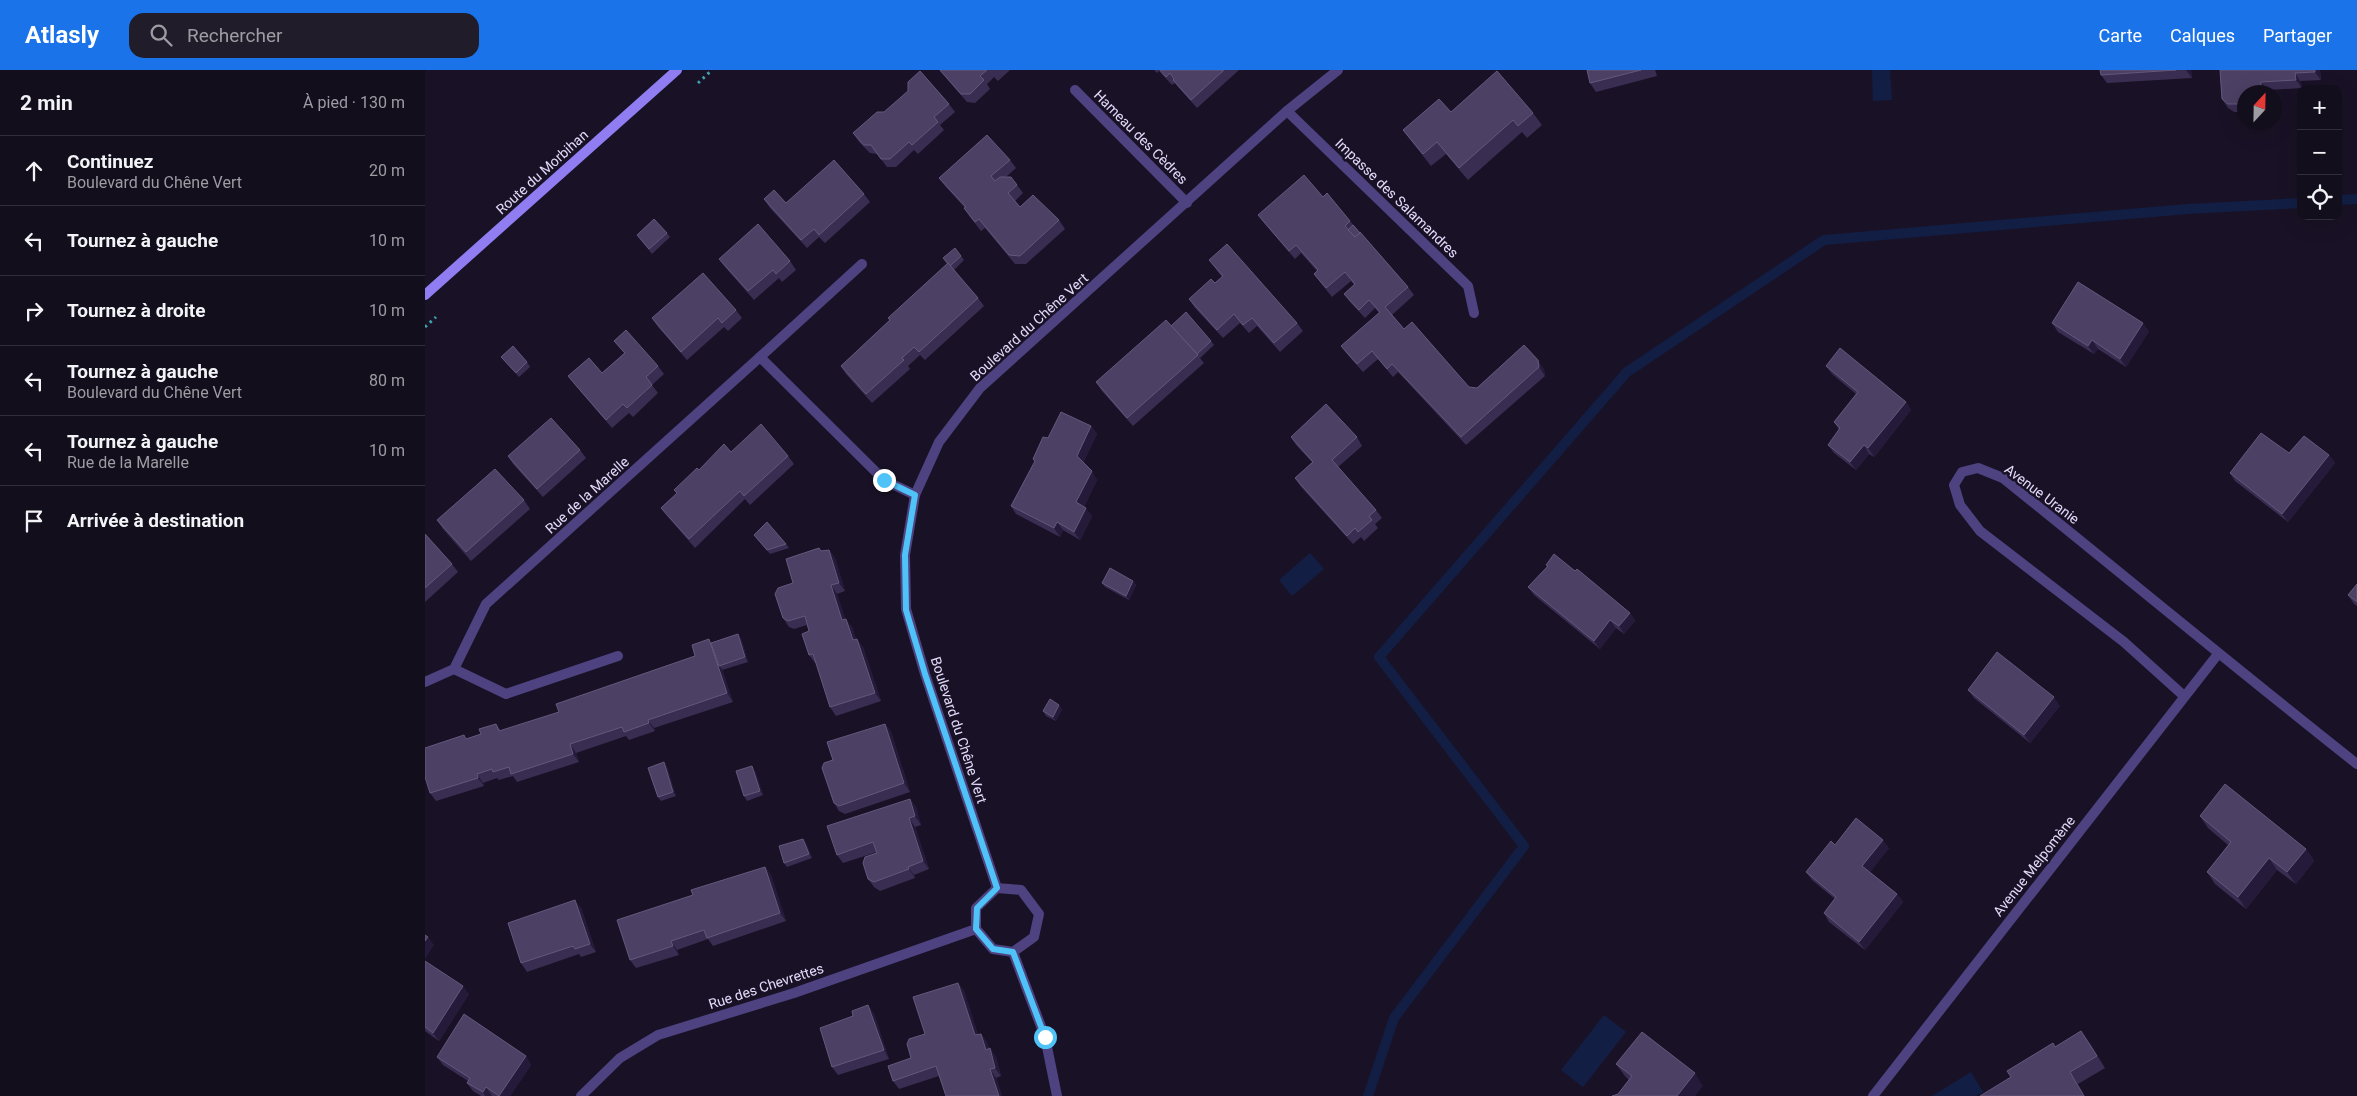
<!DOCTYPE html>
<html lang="fr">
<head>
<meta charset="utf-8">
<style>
	:root { --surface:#130e1c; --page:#201c29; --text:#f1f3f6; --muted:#9d9ca3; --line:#322e3b; --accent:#1a73e8 }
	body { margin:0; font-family:Roboto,sans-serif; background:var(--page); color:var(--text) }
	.controls { position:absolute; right:15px; top:15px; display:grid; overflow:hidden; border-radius:10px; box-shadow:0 5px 20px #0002 }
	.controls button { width:45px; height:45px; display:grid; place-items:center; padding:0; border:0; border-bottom:1px solid var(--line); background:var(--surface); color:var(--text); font:25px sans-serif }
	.compass { position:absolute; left:1812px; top:15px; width:45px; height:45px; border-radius:50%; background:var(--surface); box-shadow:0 5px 20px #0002; rotate:22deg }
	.stop { position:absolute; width:15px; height:15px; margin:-11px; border:4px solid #4fc3f7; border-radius:50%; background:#fff }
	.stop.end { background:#4fc3f7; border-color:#fff; box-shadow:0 1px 5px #0008 }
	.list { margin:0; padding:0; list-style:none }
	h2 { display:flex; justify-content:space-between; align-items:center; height:65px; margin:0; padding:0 20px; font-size:21px }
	h2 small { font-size:16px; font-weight:400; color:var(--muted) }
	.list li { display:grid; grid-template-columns:32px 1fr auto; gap:15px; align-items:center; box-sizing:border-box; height:70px; padding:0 20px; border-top:1px solid var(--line) }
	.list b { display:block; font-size:19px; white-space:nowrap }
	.list p { margin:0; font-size:16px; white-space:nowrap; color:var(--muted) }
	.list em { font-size:16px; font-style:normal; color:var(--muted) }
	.icon { flex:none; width:28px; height:28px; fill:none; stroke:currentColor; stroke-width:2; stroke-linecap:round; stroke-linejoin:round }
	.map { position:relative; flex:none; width:1932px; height:1026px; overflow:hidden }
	header { display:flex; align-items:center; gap:30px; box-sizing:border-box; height:70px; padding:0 25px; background:var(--accent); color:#fff }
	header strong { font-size:24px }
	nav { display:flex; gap:28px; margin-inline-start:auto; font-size:18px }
	.search { width:350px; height:45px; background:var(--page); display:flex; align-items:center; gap:12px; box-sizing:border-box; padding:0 18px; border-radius:15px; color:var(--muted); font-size:19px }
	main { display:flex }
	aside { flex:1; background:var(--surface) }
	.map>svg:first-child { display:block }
	.water { fill:#121e44 }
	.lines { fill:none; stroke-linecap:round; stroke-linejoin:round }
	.stream { stroke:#121e44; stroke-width:10 }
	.path { stroke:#3da4ad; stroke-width:3; stroke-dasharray:2.5 4; stroke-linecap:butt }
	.street { stroke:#4e4280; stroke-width:10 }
	.secondary { stroke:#907df1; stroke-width:10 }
	.wall { fill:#3a2d52 }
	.shaded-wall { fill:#251a39 }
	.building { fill:#4c4064; stroke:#64587c }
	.route { stroke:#4fc3f7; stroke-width:6 }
	.labels { text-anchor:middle; stroke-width:5; stroke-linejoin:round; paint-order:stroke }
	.street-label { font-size:14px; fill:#e4dbfb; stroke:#191226 }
</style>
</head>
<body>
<header>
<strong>Atlasly</strong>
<div class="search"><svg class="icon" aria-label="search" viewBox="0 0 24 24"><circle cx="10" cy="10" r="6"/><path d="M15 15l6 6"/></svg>Rechercher</div>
<nav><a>Carte</a><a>Calques</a><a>Partager</a></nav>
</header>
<main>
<aside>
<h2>2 min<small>À pied · 130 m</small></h2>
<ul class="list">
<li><svg class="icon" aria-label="ahead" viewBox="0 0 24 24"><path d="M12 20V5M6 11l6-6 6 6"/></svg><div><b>Continuez</b><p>Boulevard du Chêne Vert</p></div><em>20 m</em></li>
<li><svg class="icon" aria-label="left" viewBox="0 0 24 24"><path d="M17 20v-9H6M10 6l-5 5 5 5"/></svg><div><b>Tournez à gauche</b></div><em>10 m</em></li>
<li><svg class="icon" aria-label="right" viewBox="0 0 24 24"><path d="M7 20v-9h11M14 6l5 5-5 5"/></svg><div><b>Tournez à droite</b></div><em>10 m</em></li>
<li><svg class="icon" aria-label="left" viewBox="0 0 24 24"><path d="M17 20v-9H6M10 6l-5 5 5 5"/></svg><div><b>Tournez à gauche</b><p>Boulevard du Chêne Vert</p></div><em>80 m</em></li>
<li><svg class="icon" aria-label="left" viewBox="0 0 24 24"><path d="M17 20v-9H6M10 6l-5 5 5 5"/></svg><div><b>Tournez à gauche</b><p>Rue de la Marelle</p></div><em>10 m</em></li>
<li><svg class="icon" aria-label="arrive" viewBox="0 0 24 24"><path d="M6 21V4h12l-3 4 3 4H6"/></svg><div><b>Arrivée à destination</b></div></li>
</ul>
</aside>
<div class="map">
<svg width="1932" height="1026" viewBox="0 0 1932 1026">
	<rect width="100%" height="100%" fill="#191226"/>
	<g class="water">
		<polygon points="1447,0 1465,0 1467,30 1448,31"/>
		<polygon points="885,483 899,499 867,526 854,510"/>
		<polygon points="1179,945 1201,962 1158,1017 1136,1000"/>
		<polygon points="1546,1002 1558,1022 1551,1026 1507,1026"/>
	</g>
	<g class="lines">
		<g class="stream">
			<polyline points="1913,130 1932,129"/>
			<polyline points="943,1026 969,948 1099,776 954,587 1202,302 1399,170 1763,139 1876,133"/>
		</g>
		<g class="path">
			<polyline points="273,13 287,0"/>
			<polyline points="0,257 11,247"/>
		</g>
		<g class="street">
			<polyline points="650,20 762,133"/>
			<polyline points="862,41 1043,216 1049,243"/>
			<polyline points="335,287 437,194"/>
			<polyline points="193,586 81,624 29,599 61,534 335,287 459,410 490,425"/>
			<polyline points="0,612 29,599"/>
			<path d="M1759 626 1699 572 1555 461 1535 435 1529 415 1537 402 1553 398 1578 408C1696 503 1813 600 1932 694"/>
			<polyline points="572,818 500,604 481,539 480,485 490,425 514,372 555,318 862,41 913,0"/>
			<polygon points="572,818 596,820 614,844 609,867 588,882 568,879 551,859 551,838"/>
			<polyline points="588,882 620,967 632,1026"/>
			<polyline points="156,1026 195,988 233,965 369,923 551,859"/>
			<polyline points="1448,1026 1793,584"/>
		</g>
		<polyline class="secondary" points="0,225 252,0"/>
	</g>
	<g class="wall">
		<polygon points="514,0 585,0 573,11 569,7 562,14 565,19 550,33 542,32"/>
		<polygon points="729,0 814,0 772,38 754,18 750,13 747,15 734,1 732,3"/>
		<polygon points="1162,0 1230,0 1232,6 1171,22 1165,13"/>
		<polygon points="1675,0 1766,0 1767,8 1682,13 1676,5"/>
		<polygon points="1795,0 1895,0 1896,10 1875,11 1877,18 1842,20 1842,22 1820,22 1820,42 1809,42 1803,38 1797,29"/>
		<polygon points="524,34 530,42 515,55 519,60 493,84 489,80 471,97 462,97 452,84 445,83 434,72 428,63 459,42"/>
		<polygon points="1026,42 1108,43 1117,55 1102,68 1097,62 1043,110 1021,84 1006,96 987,72 978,60"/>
		<polygon points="585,90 591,98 581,107 592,115 598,123 590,131 595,137 634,150 640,159 601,194 590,194 560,158 556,161 545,147 539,138 540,138 520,116 514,108"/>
		<polygon points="439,124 445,132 400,173 394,167 382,178 345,138 339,129 361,133"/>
		<polygon points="898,127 925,151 983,217 989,225 967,245 979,259 1044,317 1052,318 1099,275 1119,299 1120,306 1041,375 973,302 968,307 953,289 938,302 922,284 916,276 954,243 950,238 940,248 925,232 919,224 929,215 926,211 907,227 895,212 889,204 892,201 876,183 870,189 839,153 833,145"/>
		<polygon points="242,163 245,167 227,184 212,165"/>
		<polygon points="536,186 539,190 529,200 553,228 559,236 500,290 495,285 483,296 485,299 447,333 421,304 416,296 465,250 522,194 518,188"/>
		<polygon points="294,189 365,191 371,200 357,212 354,208 329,230 300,197"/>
		<polygon points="784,190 872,253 878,261 855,282 832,256 824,263 815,253 798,268 770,238 764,229 790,213 797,207"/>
		<polygon points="311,240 317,248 303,261 299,257 262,290 233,257 227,248"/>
		<polygon points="1627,253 1724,261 1701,297 1673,279 1669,284 1633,262"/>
		<polygon points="746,256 786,271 789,275 775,288 779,293 708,356 677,321 671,312"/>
		<polygon points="189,271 233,296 239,304 227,315 233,323 208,347 204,343 187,358 149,314 143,306 177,303 199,283"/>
		<polygon points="76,287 102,292 105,297 94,307"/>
		<polygon points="1401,296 1481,332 1486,340 1449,387 1444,384 1431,400 1409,383 1403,375 1414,360 1409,352 1431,324 1407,304"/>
		<polygon points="666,356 672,364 658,393 672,410 659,437 667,446 655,470 638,460 635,467 591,444 586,436 610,392 608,389 623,368"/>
		<polygon points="866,367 932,367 937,376 913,397 951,440 957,448 950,454 953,458 939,471 936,467 928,474 876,417 870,408 887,392 871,375"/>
		<polygon points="155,380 161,388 118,427 88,394 83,386"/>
		<polygon points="306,382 363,386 369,394 325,435 320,429 270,478 242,446 236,438 252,423 274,400"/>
		<polygon points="1864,383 1904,385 1910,393 1863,452 1810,411 1805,403"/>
		<polygon points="99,430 105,439 46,491 18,459 12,450"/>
		<polygon points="0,464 27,494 33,502 0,532"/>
		<polygon points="329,465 361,474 364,478 345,484"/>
		<polygon points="394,478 396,481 404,480 410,488 420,521 412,524 420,549 427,557 431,569 438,577 456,631 411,646 405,637 391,593 390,593 384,585 384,561 382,555 369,559 364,557 358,548 368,513"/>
		<polygon points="1121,495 1205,543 1210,551 1199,564 1191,558 1175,579 1109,525 1103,517 1122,497"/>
		<polygon points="708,511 711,515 704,530 680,517 677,513"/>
		<polygon points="1932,514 1932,536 1929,534 1923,525"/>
		<polygon points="316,568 323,592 297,600 297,599 308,632 229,658 230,661 204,670 201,666 151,683 154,692 92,712 88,706 74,710 72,708 58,713 59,716 11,731 5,723 41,669 56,664 71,654 76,661 134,642 270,586 286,573"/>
		<polygon points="1543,620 1635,636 1605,673 1549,628"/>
		<polygon points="637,639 631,651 621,646 618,641"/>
		<polygon points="460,654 466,662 485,722 420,744 414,741 409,733 408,690"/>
		<polygon points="242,697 251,726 236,731 233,727"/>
		<polygon points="330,701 338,725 322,731 319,726"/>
		<polygon points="485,729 491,737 496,755 490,757 504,799 489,805 490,808 455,821 449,817 443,809 452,783 452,782 418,793 412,785"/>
		<polygon points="1775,746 1881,779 1889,791 1871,814 1852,800 1821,839 1790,814 1782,802 1803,775 1783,758"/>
		<polygon points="381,773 387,788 362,797 359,793"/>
		<polygon points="1410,775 1464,778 1445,802 1472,824 1478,832 1440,880 1404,852 1399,843 1410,829 1387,810 1381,802"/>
		<polygon points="340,797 346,805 361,851 288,876 283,869 252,880 254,885 211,898 205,890 268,825"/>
		<polygon points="156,838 171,882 156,887 154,884 102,902 96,893"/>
		<polygon points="0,891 44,924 14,971 0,961"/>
		<polygon points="533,913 539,921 553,965 556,964 562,972 564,979 565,978 571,987 576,1006 571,1008 577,1026 521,1026 514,1006 474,1019 468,1011 486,988 500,964"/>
		<polygon points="443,935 449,944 464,989 413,1005 407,997 428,946"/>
		<polygon points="1665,973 1680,998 1653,1014 1586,1007 1631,977"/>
		<polygon points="101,986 106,995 85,1026 56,1026 48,1021 42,1013 43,1011 18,995 12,987"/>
		<polygon points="1191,994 1278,1016 1193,1024 1204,1010 1200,1006"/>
	</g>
	<g class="shaded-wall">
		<polygon points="1761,0 1766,0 1767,8"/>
		<polygon points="1890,0 1895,0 1896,10 1890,2"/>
		<polygon points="1870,3 1875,11 1877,18 1871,10"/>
		<polygon points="1836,12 1842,20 1842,22 1836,22"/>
		<polygon points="1718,253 1724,261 1701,297 1695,289"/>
		<polygon points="1667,270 1673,279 1669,284 1663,276"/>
		<polygon points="1113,290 1119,299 1120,306 1114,297"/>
		<polygon points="1481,332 1486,340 1449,387 1443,378"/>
		<polygon points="666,356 672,364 657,395 652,386"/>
		<polygon points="1439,375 1444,384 1431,400 1425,392"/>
		<polygon points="1904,385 1910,393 1863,452 1857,444"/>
		<polygon points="667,401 672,410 657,441 651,432"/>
		<polygon points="661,438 667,446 655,470 649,462"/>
		<polygon points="632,452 638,460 635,467 629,458"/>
		<polygon points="404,480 410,488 420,521 414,513"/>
		<polygon points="708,511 711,515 704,530 701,526"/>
		<polygon points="406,515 412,524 423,559 417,550"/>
		<polygon points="1205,543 1210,551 1199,564 1194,556"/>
		<polygon points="421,549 427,557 434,578 428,570"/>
		<polygon points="1185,550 1191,558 1175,579 1169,571"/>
		<polygon points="313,564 316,568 323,592 320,587"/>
		<polygon points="284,569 289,577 294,596 297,599 308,632 302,623"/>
		<polygon points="432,569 438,577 456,631 450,623"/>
		<polygon points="1629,627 1635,636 1605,673 1599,665"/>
		<polygon points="634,635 637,639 631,651 628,647"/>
		<polygon points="223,650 229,658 230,661 224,653"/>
		<polygon points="460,654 466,662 485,722 479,713"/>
		<polygon points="145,674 151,683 154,692 148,684"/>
		<polygon points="239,692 242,697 251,726 248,722"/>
		<polygon points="327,696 330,701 338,725 335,721"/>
		<polygon points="52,704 58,713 59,716 53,708"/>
		<polygon points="485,729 491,737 496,755 490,746"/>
		<polygon points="484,748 490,757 504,799 498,791"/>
		<polygon points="378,769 381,773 387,788 384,784"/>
		<polygon points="1458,770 1464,778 1443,805 1437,796"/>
		<polygon points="1881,779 1889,791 1871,814 1862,802"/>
		<polygon points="1844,788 1852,800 1821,839 1813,827"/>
		<polygon points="340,797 346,805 361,851 355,843"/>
		<polygon points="483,797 489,805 490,808 484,799"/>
		<polygon points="1472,824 1478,832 1440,880 1434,872"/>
		<polygon points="150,830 156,838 171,882 165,874"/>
		<polygon points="3,867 9,875 0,889 0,871"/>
		<polygon points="246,871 252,880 254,885 248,876"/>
		<polygon points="533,913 539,921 556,974 550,965"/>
		<polygon points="38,916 44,924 14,971 8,963"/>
		<polygon points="443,935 449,944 464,989 459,980"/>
		<polygon points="1656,961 1665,973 1680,998 1672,986"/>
		<polygon points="556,964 562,972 567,988 561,980"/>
		<polygon points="565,978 571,987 576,1006 570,998"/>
		<polygon points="101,986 106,995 85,1026 74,1026"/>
		<polygon points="565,999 571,1008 577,1026 574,1026"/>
		<polygon points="1645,1002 1653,1014 1660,1026 1659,1026"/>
		<polygon points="1270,1003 1278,1016 1270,1026 1252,1026"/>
		<polygon points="61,1017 67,1026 60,1026 58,1022"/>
	</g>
	<g class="building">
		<polygon points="515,0 562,0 555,6 559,10 545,24 536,24"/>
		<polygon points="735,0 799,0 766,30 748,10 749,9 745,3 741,7"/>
		<polygon points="1162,0 1216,0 1165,13"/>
		<polygon points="1675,0 1751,0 1676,5"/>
		<polygon points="1795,0 1890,0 1890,2 1870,3 1871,10 1836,12 1836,22 1820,22 1820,34 1803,34 1797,29"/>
		<polygon points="495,1 524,34 509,47 513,52 487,75 484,72 465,89 456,89 446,75 439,75 428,63 452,42 459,42 483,21 483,12"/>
		<polygon points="1072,1 1108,43 1093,56 1088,50 1034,98 1012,72 998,84 978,60 1014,29 1026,42"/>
		<polygon points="562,65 585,90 566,106 570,111 575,107 586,107 592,115 583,123 595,137 608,125 634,150 595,186 584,185 554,149 550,152 539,138 541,137 514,108"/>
		<polygon points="409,90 439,124 394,165 389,159 376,170 339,129 349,120 361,133"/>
		<polygon points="879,105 898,127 902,123 925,151 920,156 930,167 935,162 983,217 960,237 979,259 987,252 1044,317 1052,318 1099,275 1113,290 1114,297 1036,367 967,294 962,299 947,281 932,294 916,276 955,242 944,230 934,240 919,224 930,214 920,202 901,218 889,204 893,200 871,175 864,181 833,145"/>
		<polygon points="229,149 242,163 224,179 212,165"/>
		<polygon points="333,154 365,191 351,204 348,200 323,221 294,189"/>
		<polygon points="928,155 935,163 930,167 923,160"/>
		<polygon points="802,174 872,253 849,273 827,248 818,255 809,244 792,260 764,229 786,209 790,213 798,206 784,190"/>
		<polygon points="530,178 536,186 525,196 518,188"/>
		<polygon points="523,193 553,228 494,282 489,277 477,288 479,290 441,324 416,296 465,250 463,248"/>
		<polygon points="278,203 311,240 297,253 293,248 256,282 227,248"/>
		<polygon points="1653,212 1718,253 1695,289 1667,270 1663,276 1627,253"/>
		<polygon points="761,242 786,271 772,284 746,256"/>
		<polygon points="741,250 773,285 702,348 671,312"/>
		<polygon points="201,260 233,296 221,307 227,315 202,338 198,334 181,350 143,306 164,288 177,303 200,283 189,271"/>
		<polygon points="88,276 102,292 91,303 76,287"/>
		<polygon points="1415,278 1481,332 1443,378 1439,375 1425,392 1403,375 1415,358 1409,352 1433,322 1401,296"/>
		<polygon points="901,334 932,367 907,390 951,440 944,446 947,450 933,462 930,458 922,466 870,408 888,392 866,367"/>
		<polygon points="636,342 666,356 652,386 667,401 651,432 661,438 649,462 632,452 629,458 586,436 610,391 608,389 618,367 623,368"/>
		<polygon points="126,348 155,380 112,419 83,386"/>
		<polygon points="336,354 363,386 319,426 315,421 264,469 236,438 252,423 249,420 272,398 274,400 299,374 306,382"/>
		<polygon points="1836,363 1864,383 1879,366 1904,385 1857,444 1805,403"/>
		<polygon points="70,399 99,430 41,482 12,450"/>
		<polygon points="342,452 361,474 342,480 329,465"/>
		<polygon points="0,464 27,494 0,518"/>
		<polygon points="394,478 396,481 404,480 414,513 406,515 417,550 421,549 428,570 432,569 450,623 405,637 388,584 384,585 377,564 384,561 380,546 363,551 358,548 350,524 353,518 368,513 361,489"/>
		<polygon points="1129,484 1150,501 1152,499 1205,543 1194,556 1185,550 1169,571 1103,517 1123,496 1121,495"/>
		<polygon points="685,498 708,511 701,526 677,513"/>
		<polygon points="1932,514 1932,532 1923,525"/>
		<polygon points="313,564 320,587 294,596 286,573"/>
		<polygon points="284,569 302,623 223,650 224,653 199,662 197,657 145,674 148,684 86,704 84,697 68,702 67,699 52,704 53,708 5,723 0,707 0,678 39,665 41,669 56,664 54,659 71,654 74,661 134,642 131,634 270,586 267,575"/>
		<polygon points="1572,582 1629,627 1599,665 1543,620"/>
		<polygon points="625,629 634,635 628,647 618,641"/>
		<polygon points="460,654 479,713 414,736 409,733 397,698 399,693 408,690 402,672"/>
		<polygon points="239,692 248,722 233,727 223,698"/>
		<polygon points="327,696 335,721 319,726 311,701"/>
		<polygon points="1800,714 1881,779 1862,802 1844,788 1813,827 1782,802 1806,772 1775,746"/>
		<polygon points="485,729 490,746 484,748 498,791 483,797 484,799 449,812 443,809 438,793 440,787 452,783 448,772 412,785 402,756"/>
		<polygon points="1431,748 1458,770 1437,796 1472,824 1434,872 1399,843 1411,827 1381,802 1406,771 1410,775"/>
		<polygon points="378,769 384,784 359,793 354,776"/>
		<polygon points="340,797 355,843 282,868 279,860 246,871 248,876 205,890 192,850 268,825 266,820"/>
		<polygon points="150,830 165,874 150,879 148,876 96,893 83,853"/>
		<polygon points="0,865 3,867 0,871"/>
		<polygon points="0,891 38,916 8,963 0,957"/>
		<polygon points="533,913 550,965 556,964 561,980 565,978 570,998 565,999 574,1026 521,1026 511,996 468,1011 463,996 486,988 482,974 484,969 500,964 488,927"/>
		<polygon points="443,935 459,980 407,997 395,958 428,946 427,941"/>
		<polygon points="39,944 101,986 74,1026 61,1017 58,1022 42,1013 45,1008 12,987"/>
		<polygon points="1656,961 1672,986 1645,1002 1659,1026 1555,1026 1586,1007 1582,1001 1628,973 1630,977"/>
		<polygon points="1217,962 1270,1003 1252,1026 1187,1026 1193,1024 1207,1006 1191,994"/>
	</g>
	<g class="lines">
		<polyline class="route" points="459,410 490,425 480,485 481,540 500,604 572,818 552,838 551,859 568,879 588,882 620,967"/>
	</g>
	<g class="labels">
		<g class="street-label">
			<text transform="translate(716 67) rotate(45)" y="5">Hameau des Cèdres</text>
			<text transform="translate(117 102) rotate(-42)" y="5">Route du Morbihan</text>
			<text transform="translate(972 128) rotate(44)" y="5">Impasse des Salamandres</text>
			<text transform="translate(604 257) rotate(-42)" y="5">Boulevard du Chêne Vert</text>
			<text transform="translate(1617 424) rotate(37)" y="5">Avenue Uranie</text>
			<text transform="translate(162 425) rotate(-42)" y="5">Rue de la Marelle</text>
			<text transform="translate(534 660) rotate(72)" y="5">Boulevard du Chêne Vert</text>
			<text transform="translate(1609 796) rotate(-52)" y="5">Avenue Melpomène</text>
			<text transform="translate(341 916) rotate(-18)" y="5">Rue des Chevrettes</text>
		</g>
	</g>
</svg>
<div class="controls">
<button>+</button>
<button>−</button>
<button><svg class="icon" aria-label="locate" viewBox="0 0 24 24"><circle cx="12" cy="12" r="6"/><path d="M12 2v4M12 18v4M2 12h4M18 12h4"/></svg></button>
</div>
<svg class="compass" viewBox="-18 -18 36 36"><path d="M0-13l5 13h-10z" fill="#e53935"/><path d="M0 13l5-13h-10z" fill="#9d9ca3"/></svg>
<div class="stop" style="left:620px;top:967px"></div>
<div class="stop end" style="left:459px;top:410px"></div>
</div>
</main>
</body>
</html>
